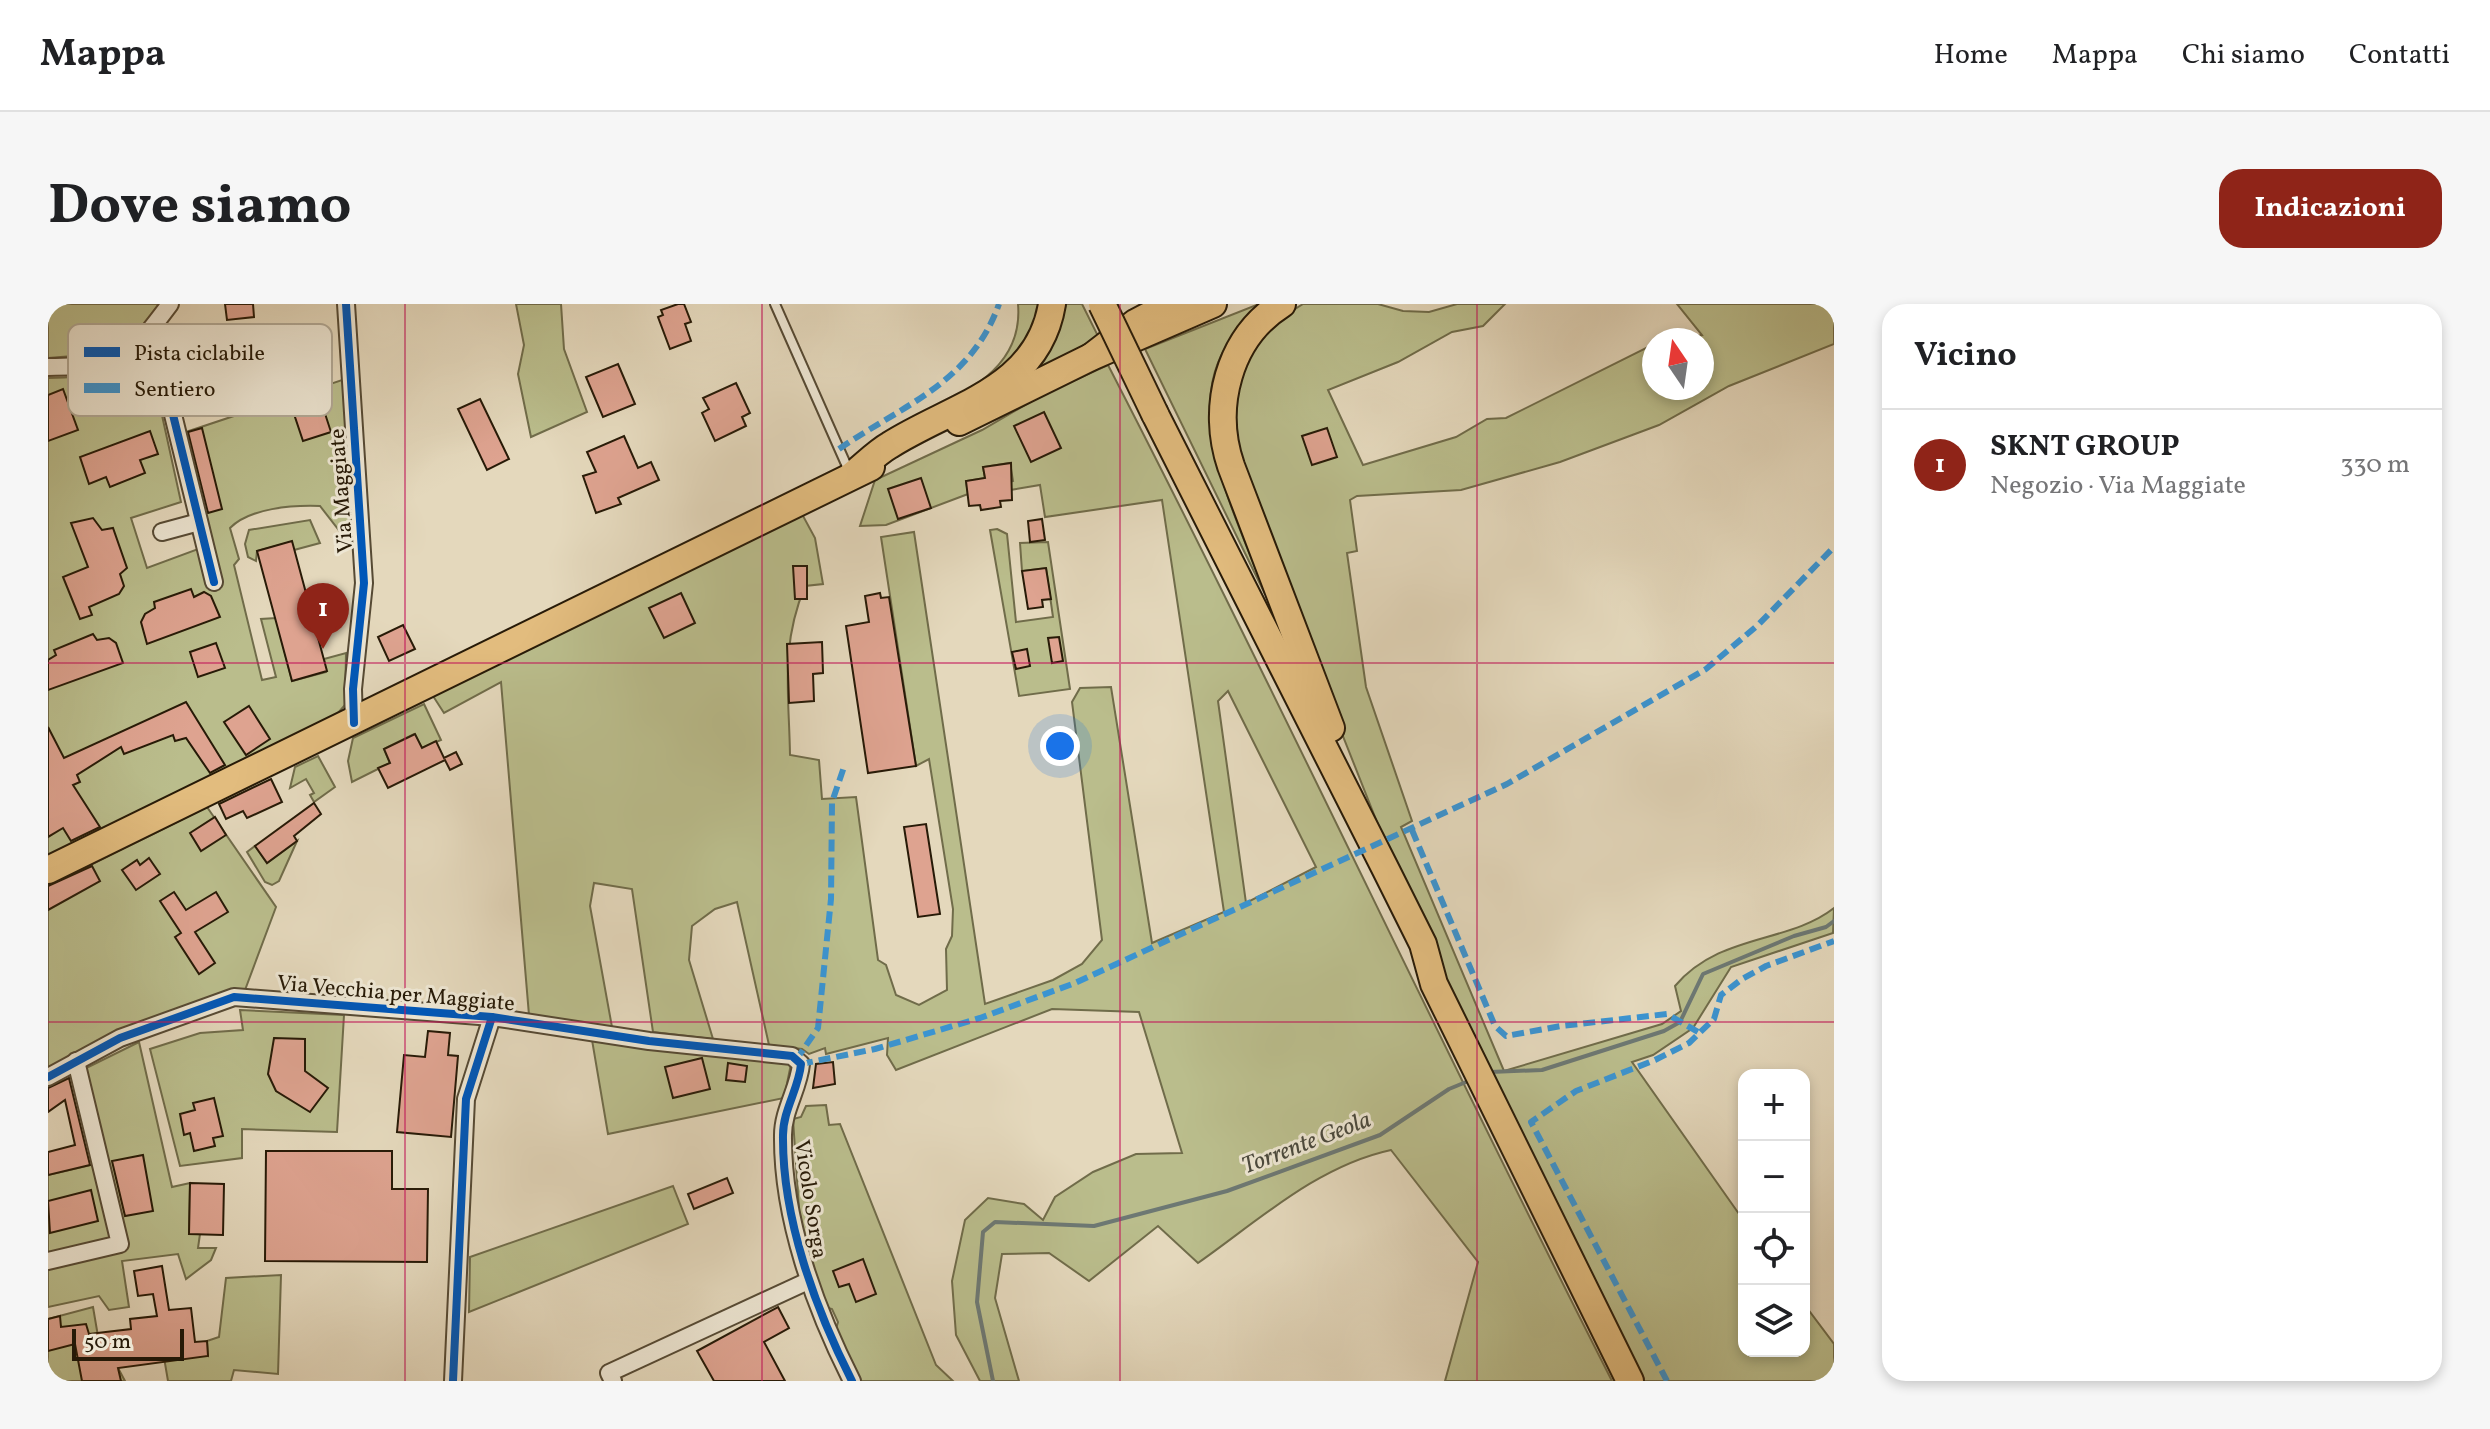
<!DOCTYPE html>
<html lang="it">
<head>
<meta charset="utf-8">
<style>
	:root { --surface:#fff; --page:#f6f6f6; --text:#202124; --muted:#757577; --line:#e0e0e0; --accent:#8f2418 }
	body { margin:0; font-family:Vollkorn,serif; background:var(--page); color:var(--text) }
	.controls { position:absolute; right:24px; bottom:24px; display:grid; overflow:hidden; border-radius:16px; box-shadow:0 4px 12px #0003 }
	.controls button { width:72px; height:72px; display:grid; place-items:center; padding:0; border:0; border-bottom:2px solid var(--line); background:var(--surface); color:var(--text); font:40px sans-serif }
	.compass { position:absolute; left:1594px; top:24px; width:72px; height:72px; border-radius:50%; background:var(--surface); box-shadow:0 4px 12px #0003; rotate:347deg }
	.scale { position:absolute; left:24px; bottom:20px; width:112px; box-sizing:border-box; padding-left:8px; border:4px solid #271a07; border-top:0; font-size:22px; line-height:28px; white-space:nowrap; color:#271a07; -webkit-text-stroke:6px #ede6d3; paint-order:stroke }
	.you { position:absolute; left:1012px; top:442px; width:28px; height:28px; margin:-20px; border:6px solid #fff; border-radius:50%; background:#1a73e8; box-shadow:0 0 0 12px #1a73e833 }
	.badge { display:grid; place-items:center; width:52px; height:52px; border-radius:50%; background:var(--accent); color:#fff; font-size:26px; font-weight:700 }
	.pin { position:absolute; translate:-50% -66px; filter:drop-shadow(0 2px 4px #0008) }
	.pin::after { content:''; position:absolute; top:42px; width:28px; height:24px; background:inherit; clip-path:polygon(0 0,100% 0,50% 100%) }
	.list { margin:0; padding:0; list-style:none }
	h2 { display:flex; justify-content:space-between; align-items:center; height:104px; margin:0; padding:0 32px; font-size:34px }
	h2 small { font-size:26px; font-weight:400; color:var(--muted) }
	.list li { display:grid; grid-template-columns:52px 1fr auto; gap:24px; align-items:center; box-sizing:border-box; height:112px; padding:0 32px; border-top:2px solid var(--line) }
	.list b { display:block; font-size:30px; white-space:nowrap }
	.list p { margin:0; font-size:26px; white-space:nowrap; color:var(--muted) }
	.list em { font-size:26px; font-style:normal; color:var(--muted) }
	.icon { flex:none; width:44px; height:44px; fill:none; stroke:currentColor; stroke-width:2; stroke-linecap:round; stroke-linejoin:round }
	.map { position:relative; flex:none; width:1786px; height:1077px; overflow:hidden; border-radius:24px }
	header { display:flex; align-items:center; gap:48px; box-sizing:border-box; height:112px; padding:0 40px; background:var(--surface); border-bottom:2px solid var(--line) }
	header strong { font-size:38px }
	nav { display:flex; gap:44px; margin-inline-start:auto; font-size:28px }
	.intro { display:flex; align-items:center; justify-content:space-between; box-sizing:border-box; height:192px; padding:0 48px }
	h1 { margin:0; font-size:56px }
	.button { padding:20px 36px; border-radius:24px; background:var(--accent); color:#fff; font-size:28px; font-weight:700 }
	main { display:flex; gap:48px; padding:0 48px }
	aside { flex:1; background:var(--surface); border-radius:24px; box-shadow:0 4px 12px #0003 }
	.map>svg:first-child { display:block }
	.green { fill:#babd8c; stroke:#706c4a; stroke-width:2; fill-rule:evenodd }
	.lines { fill:none; stroke-linecap:round; stroke-linejoin:round }
	.stream { stroke:#6d7873; stroke-width:4 }
	.building { fill:#dea390; stroke:#271a07; stroke-width:2 }
	.service-casing { stroke:#564a34; stroke-width:12 }
	.minor-casing { stroke:#564a34; stroke-width:20 }
	.primary-casing { stroke:#271a07; stroke-width:30 }
	.trunk-casing { stroke:#271a07; stroke-width:30 }
	.service { stroke:#ede6d3; stroke-width:8 }
	.minor { stroke:#ede6d3; stroke-width:16 }
	.primary { stroke:#e2bc7e; stroke-width:26 }
	.trunk { stroke:#e2bc7e; stroke-width:26 }
	.trunk-bridge-casing { stroke:#271a07; stroke-width:30; stroke-linecap:butt }
	.trunk-bridge { stroke:#e2bc7e; stroke-width:26 }
	.quiet { stroke:#3b94d1; stroke-width:6; stroke-dasharray:12 6; stroke-linecap:butt }
	.cycleway-casing { stroke:#ede6d3; stroke-width:13 }
	.cycleway { stroke:#0057b8; stroke-width:8 }
	.grid { fill:none; stroke:#c2185b; stroke-width:2; stroke-opacity:0.55 }
	.labels { text-anchor:middle; stroke-width:6; stroke-linejoin:round; paint-order:stroke }
	.street-label { font-size:22px; fill:#271a07; stroke:#ede6d3 }
	.water-label { font-size:24px; font-style:italic; fill:#4a493d; stroke:#ede6d3 }
	.key { fill:#ede6d3; stroke:#b2a996; stroke-width:2 }
	.key-label { font-size:22px; fill:#271a07 }
</style>
</head>
<body>
<header>
<strong>Mappa</strong>
<nav><a>Home</a><a>Mappa</a><a>Chi siamo</a><a>Contatti</a></nav>
</header>
<div class="intro"><h1>Dove siamo</h1><a class="button">Indicazioni</a></div>
<main>
<div class="map">
<svg width="1786" height="1077" viewBox="0 0 1786 1077">
	<rect width="100%" height="100%" fill="#e4d8bc"/>
	<filter id="stains"><feTurbulence type="fractalNoise" baseFrequency=".0025" numOctaves="4"/><feColorMatrix values="0 0 0 0 .2 0 0 0 0 .09 0 0 0 0 .02 0 0 0 .5 -.17"/></filter>
	<radialGradient id="worn" r=".72"><stop offset=".6" stop-color="#630" stop-opacity="0"/><stop offset="1" stop-color="#630" stop-opacity=".3"/></radialGradient>
	<g class="green">
		<polygon points="0,0 111,0 85,37 63,49 0,54"/>
		<polygon points="468,0 513,0 516,45 539,108 483,133 470,70 476,41"/>
		<path d="M970 0H994L993 12 963 64 860 119C909 91 976 69 970 0Z"/>
		<polygon points="1010,0 1034,0 1051,34 984,72 981,67"/>
		<path d="M1211 0H1221C1208 12 1192 24 1181 38 1131 110 1192 218 1217 290L1097 45Z"/>
		<path d="M1255 0H1330L1355 7 1381 8 1409 0H1457L1435 22 1404 28 1350 58 1280 86 1315 161 1408 133 1439 115 1458 114 1604 41 1606 84H1654V36H1631L1654 31 1629 0H1786V40L1681 82 1611 121 1512 158 1413 186 1309 192 1302 196 1309 247 1299 249 1318 383 1364 517 1353 523 1456 767 1614 720 1633 707 1627 682C1672 629 1740 640 1786 604L1785 629 1683 663 1645 724 1605 751 1584 758 1696 917V1047H1756V1000L1786 1040V1077H1591L1448 791 1329 518 1235 281 1180 113 1197 50 1220 22Z"/>
		<path d="M101 52 133 198 83 214 99 264 164 240 135 129 297 75 304 232 297 234 272 202C244 201 202 204 182 224L191 255 186 261 214 376 228 373 213 315 228 314 244 377 278 368 276 355 298 349 297 401 282 418 0 556V74C39 73 67 71 101 52Z"/>
		<path d="M1060 61C1233 397 1392 740 1564 1077H1397L1430 958 1343 846C1269 862 1210 917 1150 959L1110 922 1041 977 1001 949 954 950 947 994 971 1077H932L908 1031 904 977 917 916 940 894 976 900 995 916 1007 893 1045 868 1088 850 1134 849 1091 708 1004 705 848 766 839 751 840 734 778 750 777 744 761 750 754 745 721 741 689 598 667 605 644 622 641 656 665 735 605 728 584 585 546 579 542 602 564 723 481 711 453 378 396 409 385 392 754 210 767 234 775 280 757 282C732 343 741 387 742 451L771 456 774 495 808 493 830 656 838 661 848 691 871 701 899 686 898 645 904 632 905 605 881 455 868 462 833 233 866 228 937 700 1005 676 1034 660 1054 636 1024 398 1032 384 1063 383 1104 639 1176 608 1114 196 997 213 992 181 962 186 961 178 965 177 962 159 935 163 937 174 918 177 920 190 838 221 812 222 827 176 934 126 996 90ZM1180 387 1268 563 1198 599 1170 397Z"/>
		<polygon points="262,216 272,239 246,246 243,238 209,247 208,257 200,253 197,240 201,226"/>
		<polygon points="949,225 959,230 968,318 1005,313 998,264 974,267 972,239 1000,238 1022,385 971,392 942,226"/>
		<polygon points="376,400 393,436 374,444 366,430 336,445 342,459 304,478 300,457 305,434"/>
		<polygon points="270,452 287,483 266,498 262,491 266,489 258,475 242,484 247,463"/>
		<polygon points="159,503 228,603 197,686 0,766 0,582"/>
		<polygon points="249,537 231,577 224,581 217,578 199,548 207,542 219,559"/>
		<polygon points="192,706 296,711 289,828 194,825 194,854 132,862 102,745 152,729 195,726"/>
		<polygon points="544,736 743,760 736,794 560,830"/>
		<polygon points="91,738 124,883 142,879 141,930 152,930 150,944 168,944 163,956 138,975 130,950 74,957 81,1003 61,1006 51,992 0,1003 0,871 47,860 24,771"/>
		<polygon points="778,801 781,821 792,820 888,1061 905,1077 812,1077 788,1025 790,1018 784,1005 777,1003 759,956 751,906 745,815 753,813 758,802"/>
		<polygon points="625,882 640,920 421,1008 422,953"/>
		<polygon points="233,971 230,1070 186,1066 183,1077 120,1077 113,1036 160,1052 159,1037 171,1033 178,974"/>
		<polygon points="45,1003 53,1050 70,1064 77,1077 0,1077 0,1015"/>
	</g>
	<g class="lines">
		<g class="stream">
			<polyline points="1442,768 1494,766 1616,727 1632,718 1655,670 1746,632 1778,623 1786,617"/>
			<polyline points="945,1077 929,998 935,928 947,918 1046,922 1179,887 1332,831 1401,785 1423,776"/>
		</g>
	</g>
	<g class="building">
		<polygon points="177,0 205,0 206,13 179,16"/>
		<polygon points="630,0 636,0 643,18 637,20 643,37 622,45 610,13 615,11 613,6"/>
		<polygon points="570,60 587,100 555,113 538,73"/>
		<polygon points="688,79 702,109 694,113 698,122 667,137 654,109 661,105 655,94"/>
		<polygon points="15,85 30,126 0,137 0,91"/>
		<polygon points="270,88 283,128 255,137 242,98"/>
		<polygon points="432,95 461,155 439,166 410,105"/>
		<polygon points="996,108 1013,144 983,158 966,122"/>
		<polygon points="154,124 174,205 160,209 140,128"/>
		<polygon points="1279,124 1289,153 1264,161 1254,132"/>
		<polygon points="102,127 110,150 92,156 97,169 62,183 58,173 41,180 32,153"/>
		<polygon points="576,132 590,164 603,158 611,176 570,194 573,200 548,209 535,172 548,168 539,148"/>
		<polygon points="963,159 964,196 952,197 953,203 933,206 932,201 921,202 918,177 937,174 935,163"/>
		<polygon points="873,174 883,204 850,215 840,185"/>
		<polygon points="45,214 54,226 65,224 79,264 72,270 76,282 71,290 41,303 44,311 32,315 15,273 40,263 23,219"/>
		<polygon points="994,215 997,236 982,238 980,217"/>
		<polygon points="244,237 279,367 244,377 209,247"/>
		<polygon points="745,262 759,262 759,295 747,295"/>
		<polygon points="998,264 1003,295 994,296 995,303 980,305 974,267"/>
		<polygon points="143,285 146,293 156,288 163,292 172,313 99,340 93,318 97,310 107,304 106,298"/>
		<polygon points="633,289 647,319 616,334 601,304"/>
		<polygon points="832,289 833,294 841,293 868,462 820,469 798,322 821,318 817,292"/>
		<polygon points="355,321 367,345 341,357 330,333"/>
		<polygon points="45,330 49,336 61,334 68,339 75,359 0,386 0,356 8,351 6,346"/>
		<polygon points="1011,333 1015,357 1004,359 1000,334"/>
		<polygon points="774,338 775,369 765,370 766,397 741,399 739,340"/>
		<polygon points="168,339 177,364 150,373 142,348"/>
		<polygon points="979,345 982,362 968,365 964,348"/>
		<polygon points="138,398 177,461 162,469 138,434 127,437 125,431 76,450 73,443 29,471 32,478 25,481 52,523 23,537 15,524 0,533 0,423 16,454"/>
		<polygon points="201,402 222,435 198,451 176,418"/>
		<polygon points="367,430 374,444 388,437 396,454 408,448 414,460 402,466 397,456 340,484 330,464 342,459 336,445"/>
		<polygon points="223,475 234,498 199,514 195,507 178,515 171,500"/>
		<polygon points="266,499 273,510 246,532 249,537 219,559 207,542"/>
		<polygon points="167,513 178,531 153,547 142,529"/>
		<polygon points="878,520 892,610 870,613 856,523"/>
		<polygon points="101,554 112,570 88,586 74,566 89,556 92,561"/>
		<polygon points="44,562 52,577 0,606 0,582"/>
		<polygon points="126,588 138,606 168,588 180,608 147,628 167,659 151,670 127,633 133,629 112,597"/>
		<polygon points="380,727 402,729 400,751 410,752 403,833 349,828 356,751 377,753"/>
		<polygon points="226,734 257,735 257,767 280,784 262,808 228,787 220,770"/>
		<polygon points="654,754 662,785 625,794 617,763"/>
		<polygon points="785,758 787,780 765,784 768,760"/>
		<polygon points="680,759 699,762 697,778 678,776"/>
		<polygon points="21,774 42,861 0,871 0,848 27,841 17,796 0,808 0,784"/>
		<polygon points="166,794 175,832 165,834 167,842 146,847 142,829 136,831 132,810 147,806 145,799"/>
		<polygon points="218,847 344,847 344,885 380,885 379,958 217,957"/>
		<polygon points="95,851 105,907 77,912 64,857"/>
		<polygon points="679,874 685,889 646,905 640,890"/>
		<polygon points="142,879 176,880 175,931 141,930"/>
		<polygon points="43,886 50,917 2,929 0,897"/>
		<polygon points="815,955 828,990 808,998 801,980 791,983 785,967"/>
		<polygon points="114,962 121,1006 143,1004 147,1038 159,1037 160,1052 70,1064 73,1077 34,1077 27,1040 0,1047 0,1015 12,1012 13,1023 38,1020 41,1030 83,1025 82,1015 109,1012 105,990 90,992 86,967"/>
		<polygon points="730,1003 741,1024 716,1038 737,1077 666,1077 649,1047"/>
	</g>
	<g class="lines">
		<g class="service-casing">
			<polyline id="service" points="727,0 801,167"/>
		</g>
		<g class="minor-casing">
			<g id="minor">
				<polyline points="298,0 316,279 305,385 306,419"/>
				<polyline points="104,25 166,278"/>
				<path d="M0 63C75 62 77 60 122 0"/>
				<polyline points="114,228 151,218"/>
				<path d="M0 773 72 734 186 693 444 713 601 737 744 752 753 760C751 784 735 806 735 831 734 914 767 1004 804 1077"/>
				<polyline points="0,957 72,940 28,757"/>
				<polyline points="405,1077 418,795 444,713"/>
				<polyline points="565,1077 561,1069 760,977"/>
			</g>
		</g>
		<g class="primary-casing">
			<g id="primary">
				<polyline points="911,118 1043,53 1165,0"/>
				<polyline points="0,566 823,163"/>
			</g>
		</g>
		<g class="trunk-casing">
			<g id="trunk">
				<path d="M1234 0C1180 34 1163 104 1183 162L1283 424"/>
				<polyline points="1043,53 1087,19 1123,0"/>
				<polyline points="1107,110 1338,566 1375,640 1386,680 1582,1077"/>
				<path d="M803 172C816 162 828 149 842 141 905 101 990 86 1004 0"/>
			</g>
		</g>
		<use href="#service" class="service"/>
		<use href="#minor" class="minor"/>
		<use href="#primary" class="primary"/>
		<use href="#trunk" class="trunk"/>
		<g class="trunk-bridge-casing">
			<polyline id="trunk-bridge" points="1054,0 1107,110"/>
		</g>
		<use href="#trunk-bridge" class="trunk-bridge"/>
		<g class="quiet">
			<path d="M791 145C855 101 923 79 951 0"/>
			<polyline points="1364,526 1447,722 1458,732 1513,722 1619,710 1650,728"/>
			<polyline points="748,756 770,724 783,595 784,498 797,460"/>
			<polyline points="753,760 827,745 932,714 1027,679 1459,480 1658,365 1710,321 1786,243"/>
			<polyline points="1619,1077 1483,818 1528,787 1607,756 1641,739 1666,715 1673,691 1694,675 1718,662 1786,637"/>
		</g>
		<g class="cycleway-casing">
			<g id="cycleway">
				<polyline points="298,0 316,279 305,385 306,419"/>
				<polyline points="104,25 166,278"/>
				<path d="M0 773 72 734 186 693 444 713 601 737 744 752 753 760C751 784 735 806 735 831 734 914 767 1004 804 1077"/>
				<polyline points="405,1077 418,795 444,713"/>
			</g>
		</g>
		<use href="#cycleway" class="cycleway"/>
	</g>
	<path class="grid" d="M357 0V1077M714 0V1077M1072 0V1077M1429 0V1077M0 359H1786M0 718H1786"/>
	<g class="labels">
		<g class="street-label">
			<text transform="translate(292 187) rotate(-94)" y="8">Via Maggiate</text>
			<text transform="translate(348 688) rotate(5)" y="8">Via Vecchia per Maggiate</text>
			<text transform="translate(764 895) rotate(81)" y="8">Vicolo Sorga</text>
		</g>
		<g class="water-label">
			<text transform="translate(1258 838) rotate(-21)" y="8">Torrente Geola</text>
		</g>
	</g>
	<rect x="20" y="20" width="264" height="92" rx="12" class="key"/>
	<rect x="36" y="43" width="36" height="10" fill="#0057b8"/>
	<rect x="36" y="79" width="36" height="10" fill="#3b94d1"/>
	<g class="key-label">
		<text x="86" y="56">Pista ciclabile</text>
		<text x="86" y="92">Sentiero</text>
	</g>
	<rect width="100%" height="100%" filter="url(#stains)"/>
	<rect width="100%" height="100%" fill="url(#worn)"/>
</svg>
<div class="controls">
<button>+</button>
<button>−</button>
<button><svg class="icon" aria-label="locate" viewBox="0 0 24 24"><circle cx="12" cy="12" r="6"/><path d="M12 2v4M12 18v4M2 12h4M18 12h4"/></svg></button>
<button><svg class="icon" aria-label="layers" viewBox="0 0 24 24"><path d="M12 4l9 5-9 5-9-5zM3 14l9 5 9-5"/></svg></button>
</div>
<svg class="compass" viewBox="-18 -18 36 36"><path d="M0-13l5 13h-10z" fill="#e53935"/><path d="M0 13l5-13h-10z" fill="#757577"/></svg>
<div class="scale">50 m</div>
<div class="you"></div>
<div class="pin badge" style="left:275px;top:345px">1</div>
</div>
<aside>
<h2>Vicino<small></small></h2>
<ul class="list">
<li><span class="badge">1</span><div><b>SKNT GROUP</b><p>Negozio · Via Maggiate</p></div><em>330 m</em></li>
</ul>
</aside>
</main>
</body>
</html>
